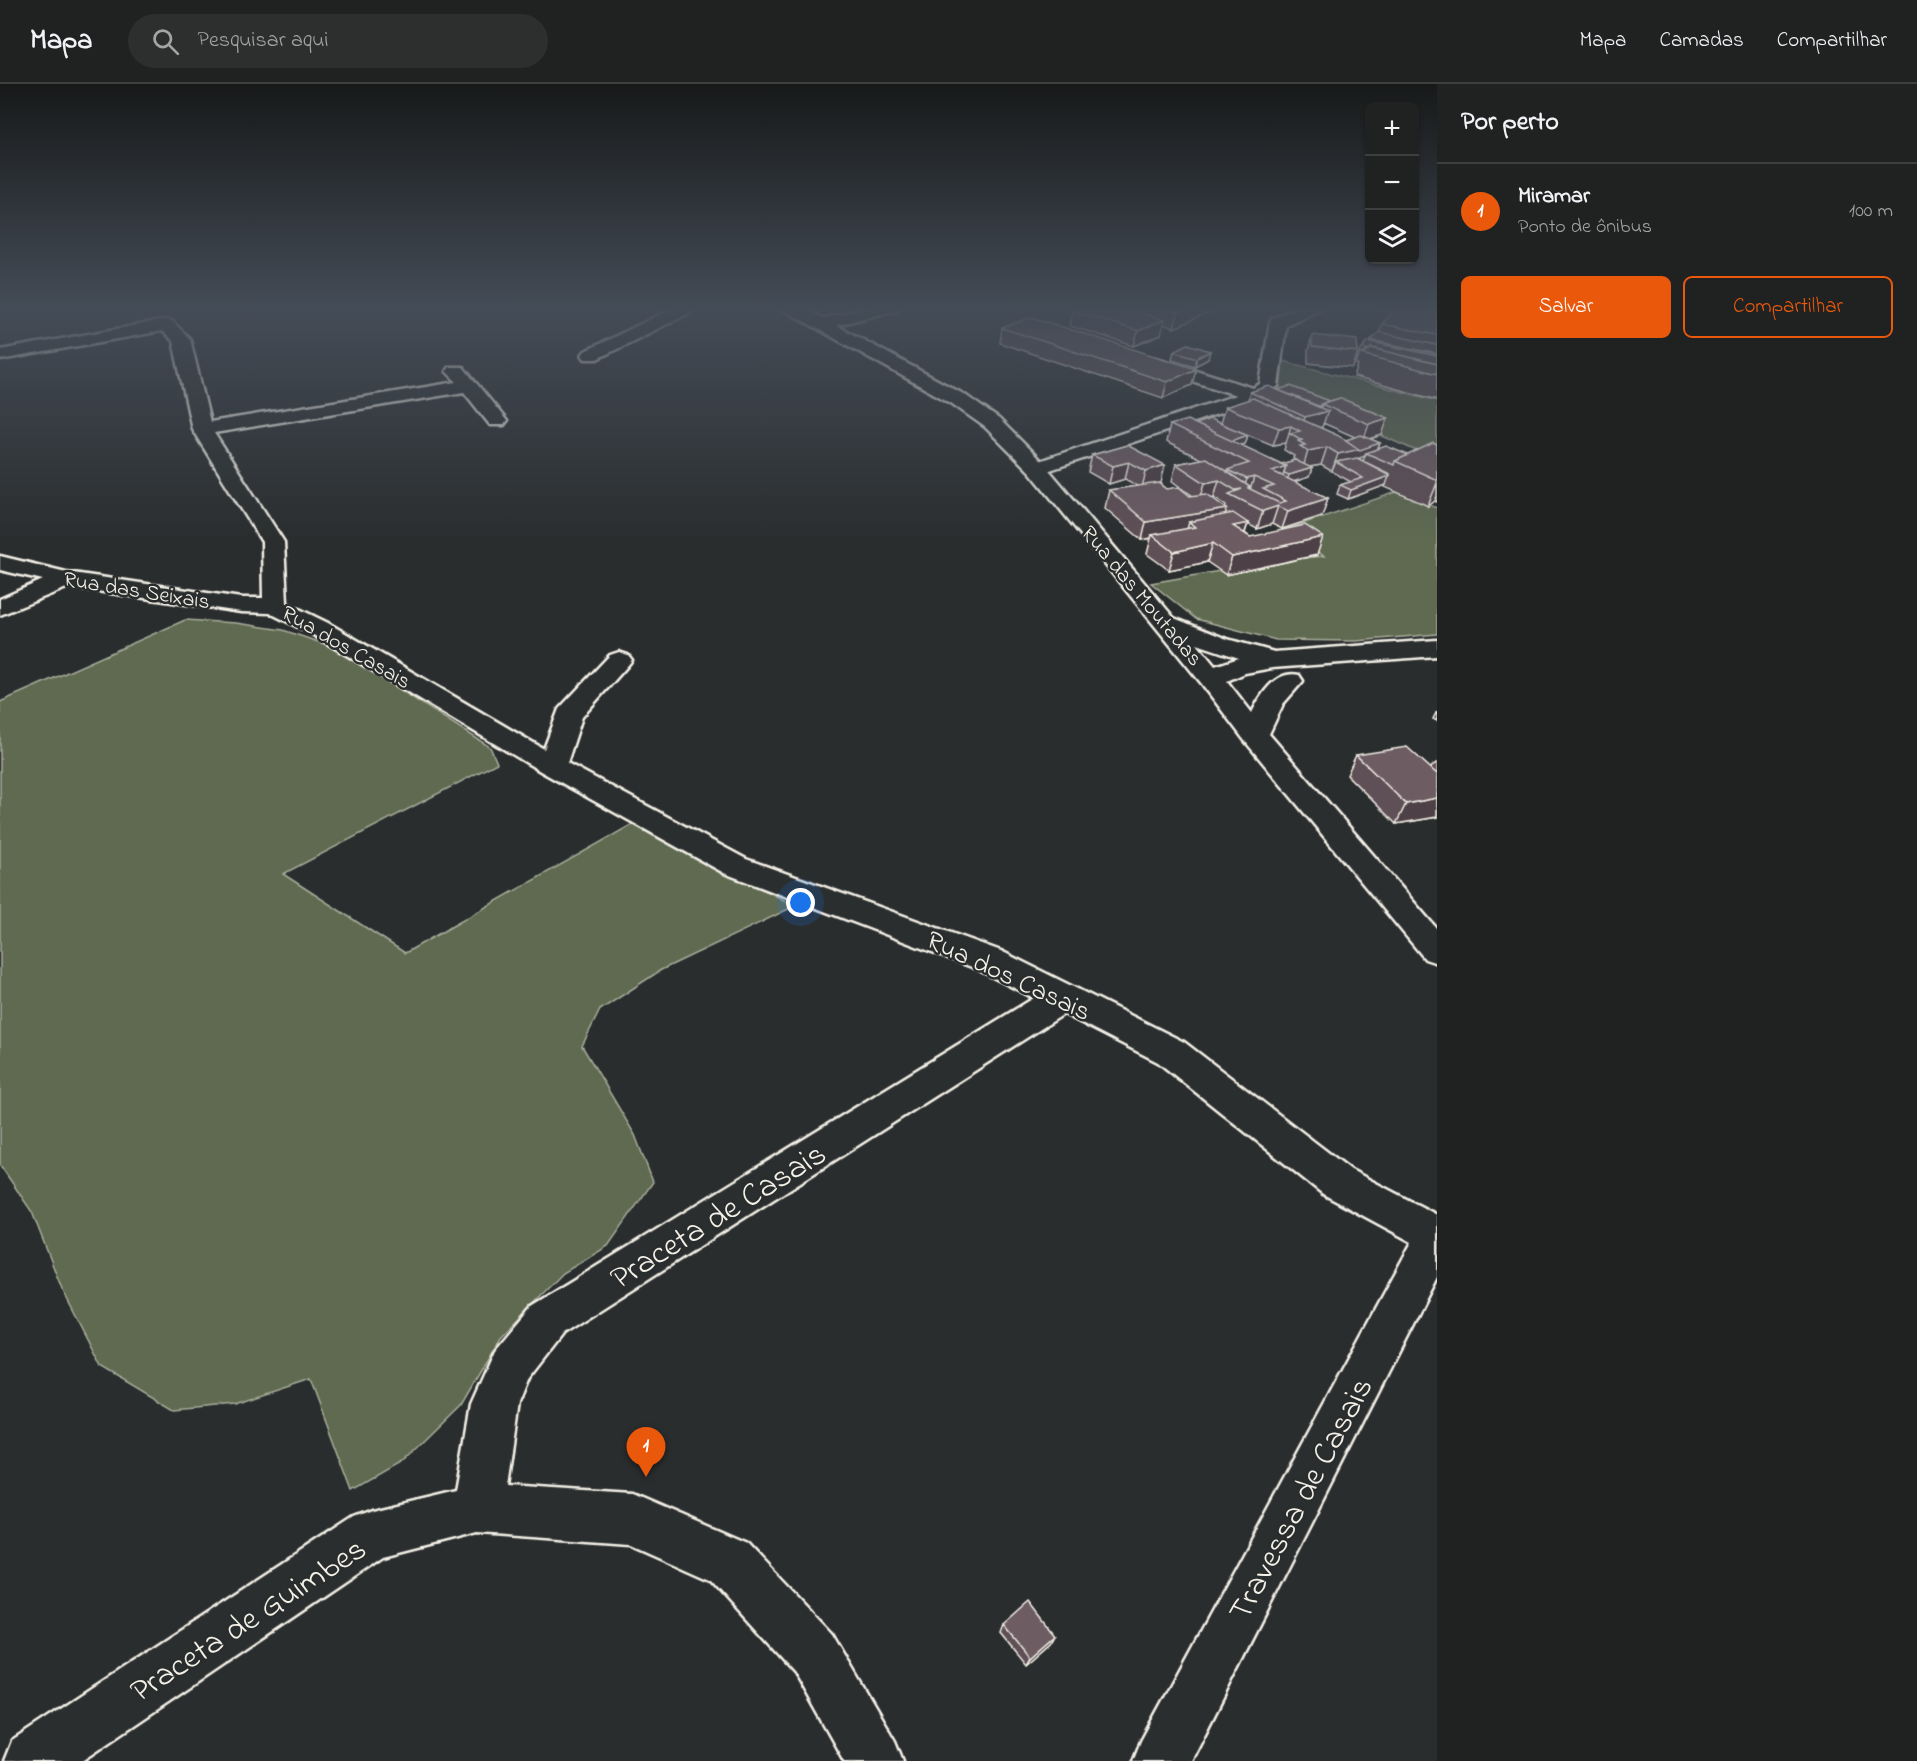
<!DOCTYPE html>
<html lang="pt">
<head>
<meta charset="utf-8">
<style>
	:root { --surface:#202222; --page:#2d2f2f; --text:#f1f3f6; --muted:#a2a4a5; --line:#3d3f40; --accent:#ea580c }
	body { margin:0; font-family:"Indie Flower",sans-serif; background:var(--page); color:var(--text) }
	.controls { position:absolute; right:18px; top:18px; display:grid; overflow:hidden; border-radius:9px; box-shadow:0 2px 4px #0004 }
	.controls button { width:54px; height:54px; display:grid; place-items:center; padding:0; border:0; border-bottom:2px solid var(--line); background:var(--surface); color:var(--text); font:30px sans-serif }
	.you { position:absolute; left:801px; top:819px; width:21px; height:21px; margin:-15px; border:4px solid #fff; border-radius:50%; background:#1a73e8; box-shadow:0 0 0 9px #1a73e833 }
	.badge { display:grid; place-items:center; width:39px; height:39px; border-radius:50%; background:var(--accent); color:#fff; font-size:20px; font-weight:700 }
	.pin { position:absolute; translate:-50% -50px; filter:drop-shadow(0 2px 3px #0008) }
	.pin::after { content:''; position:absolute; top:32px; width:21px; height:18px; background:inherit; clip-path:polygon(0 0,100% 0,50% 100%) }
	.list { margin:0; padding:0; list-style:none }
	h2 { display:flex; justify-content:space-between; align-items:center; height:78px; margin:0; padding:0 24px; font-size:26px }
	h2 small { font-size:20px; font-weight:400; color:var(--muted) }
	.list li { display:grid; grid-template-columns:39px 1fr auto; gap:18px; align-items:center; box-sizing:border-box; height:96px; padding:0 24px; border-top:2px solid var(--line) }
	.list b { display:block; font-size:22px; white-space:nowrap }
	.list p { margin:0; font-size:20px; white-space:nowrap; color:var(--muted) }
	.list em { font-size:20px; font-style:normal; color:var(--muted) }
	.actions { display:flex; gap:12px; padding:18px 24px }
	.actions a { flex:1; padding:14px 0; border:2px solid var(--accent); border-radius:9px; text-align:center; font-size:21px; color:var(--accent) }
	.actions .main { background:var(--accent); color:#fff }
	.icon { flex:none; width:33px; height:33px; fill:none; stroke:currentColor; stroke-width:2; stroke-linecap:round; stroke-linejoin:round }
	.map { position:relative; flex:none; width:1437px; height:1677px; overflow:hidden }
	header { display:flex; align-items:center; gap:36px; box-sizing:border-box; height:84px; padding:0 30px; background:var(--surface); border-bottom:2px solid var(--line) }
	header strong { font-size:28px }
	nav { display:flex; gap:33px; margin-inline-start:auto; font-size:21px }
	.search { width:420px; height:54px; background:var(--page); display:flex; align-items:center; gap:15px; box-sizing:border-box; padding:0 21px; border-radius:33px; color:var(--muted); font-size:22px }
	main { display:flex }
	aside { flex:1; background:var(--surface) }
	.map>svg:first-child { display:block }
	.green { fill:#5f6a51; stroke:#aaae9c; stroke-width:1.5 }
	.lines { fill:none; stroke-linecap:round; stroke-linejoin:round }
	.street-casing { stroke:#f4f1e8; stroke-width:5 }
	.secondary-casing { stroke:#f4f1e8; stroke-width:5 }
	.street { fill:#2a2d2e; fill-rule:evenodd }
	.secondary { fill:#2a2d2e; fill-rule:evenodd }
	.wall { fill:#5f4f56; stroke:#f4f1e8; stroke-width:1.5; fill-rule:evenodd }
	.shaded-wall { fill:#4d4046; stroke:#f4f1e8; stroke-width:1.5 }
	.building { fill:#6e5c64; stroke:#f4f1e8; stroke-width:1.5 }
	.labels { text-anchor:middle; stroke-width:5; stroke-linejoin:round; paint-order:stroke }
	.far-street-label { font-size:22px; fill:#f4f1e8; stroke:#2a2d2e }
	.street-label { font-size:27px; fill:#f4f1e8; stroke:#2a2d2e }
	.near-street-label { font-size:33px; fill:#f4f1e8; stroke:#2a2d2e }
</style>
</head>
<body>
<header>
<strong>Mapa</strong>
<div class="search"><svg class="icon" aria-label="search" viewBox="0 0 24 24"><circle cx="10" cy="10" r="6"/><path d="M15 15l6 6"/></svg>Pesquisar aqui</div>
<nav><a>Mapa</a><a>Camadas</a><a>Compartilhar</a></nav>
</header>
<main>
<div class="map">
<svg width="1437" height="1677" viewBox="0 0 1437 1677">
	<rect width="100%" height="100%" fill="#2a2d2e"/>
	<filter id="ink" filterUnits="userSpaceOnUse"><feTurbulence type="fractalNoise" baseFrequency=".0167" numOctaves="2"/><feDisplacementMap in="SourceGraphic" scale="12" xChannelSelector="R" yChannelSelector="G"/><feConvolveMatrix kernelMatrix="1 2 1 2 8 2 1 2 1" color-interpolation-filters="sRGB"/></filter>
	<g filter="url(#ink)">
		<g class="green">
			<polygon points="1283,277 1437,317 1437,376 1280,307"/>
			<polygon points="1397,408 1437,424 1437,550 1356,557 1276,556 1196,535 1151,499 1283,476 1324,472 1281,447"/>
			<polygon points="185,536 236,539 283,546 333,563 490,663 497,679 283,790 405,869 636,738 795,822 661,886 600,926 582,962 635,1051 653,1098 608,1162 563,1189 501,1252 461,1321 402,1379 353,1407 311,1295 235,1320 174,1326 102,1283 62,1205 32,1128 0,1081 0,618"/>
		</g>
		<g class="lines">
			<g class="street-casing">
				<g id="street">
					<polygon points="676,223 697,223 695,226 597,275 585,275 582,271 585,267"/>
					<polygon points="871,223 899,223 897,226 821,245 813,240 815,236"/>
					<polygon points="1298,223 1320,223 1318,226 1286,241 1278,302 1262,315 1044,388 1037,390 1030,388 1027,384 1030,380 1236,311 1145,282 1142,278 1145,274 1157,274 1253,304 1260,300 1270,238 1272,234"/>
					<polygon points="166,236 172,237 190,255 210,338 457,298 446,287 449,283 463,283 507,337 504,341 490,341 464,308 214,349 284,458 287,519 328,539 544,665 559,625 610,571 619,568 628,571 632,576 628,581 582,633 567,679 746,775 1001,867 1184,958 1351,1086 1437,1131 1437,1193 1191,1677 1133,1677 1141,1657 1412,1158 1323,1110 1158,978 1064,930 562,1250 527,1295 517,1320 505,1402 632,1410 746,1459 832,1550 895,1657 903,1677 844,1677 794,1588 710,1495 631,1460 477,1449 383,1473 81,1677 4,1677 12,1657 354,1433 372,1426 456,1406 471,1320 495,1266 532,1222 1034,914 977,885 724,789 542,688 310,549 270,529 241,528 69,503 0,531 0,515 43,496 0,486 0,472 66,488 241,514 263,514 262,458 192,345 173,257 162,247 0,276 0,266"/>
				</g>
			</g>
			<g class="secondary-casing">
				<path id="secondary" d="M782 223H802L965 311 999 335 1044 380 1174 534 1227 555 1274 568 1437 556V572L1272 584 1245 589 1227 597 1252 629C1261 610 1276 586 1299 591L1303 597 1283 620 1269 650 1437 845V879L1425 875 1245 657 1202 600 1030 388 985 343 951 319 784 226ZM1197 560 1239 574 1215 582Z"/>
			</g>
			<use href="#street" class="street"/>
			<use href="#secondary" class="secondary"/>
		</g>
		<g class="wall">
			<polygon points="1137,223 1223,223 1174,244 1163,240 1161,251 1134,262 1070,242 1073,227 1136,227"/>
			<polygon points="1373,223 1437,223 1437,316 1354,293 1358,281 1356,280 1362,264 1370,258 1371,256 1379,249 1382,240 1393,228"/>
			<polygon points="1002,244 1192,301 1163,314 1000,259"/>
			<polygon points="1312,251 1358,268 1353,284 1308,279 1308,267"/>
			<polygon points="1174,267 1208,275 1195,282 1172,275"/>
			<path d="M1278 306 1330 317 1340 314 1382 351 1370 355 1380 359 1378 365 1408 371 1437 361V418L1435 417 1428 422 1385 403 1386 401 1348 415 1337 410 1340 401 1351 398 1321 381 1309 383 1312 384 1309 393 1294 398 1328 414 1322 432 1282 445 1272 440 1257 445 1248 440 1245 449 1250 453 1317 471 1226 491 1207 478 1169 486 1147 470 1151 454 1142 456 1105 424 1109 406 1138 402 1125 395 1109 400 1088 388 1092 371 1127 361 1161 399H1160L1167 405 1190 412H1193L1172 397 1176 380 1201 375 1166 358 1170 341 1220 339 1225 323 1248 316 1250 308ZM1323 339 1355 353 1346 356 1320 344 1322 343ZM1236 346 1273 361 1286 359 1284 366 1294 372 1293 374 1295 376 1281 380 1241 361 1245 360 1248 351ZM1365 372 1363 377 1358 374ZM1367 379 1390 390V391ZM1214 413 1226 421 1225 424 1212 414Z"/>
			<polygon points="1437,627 1437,637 1433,635"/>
			<polygon points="1356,671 1431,684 1433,681 1437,679 1437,733 1396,740 1347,691"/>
			<polygon points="1004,1541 1051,1558 1026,1580 1001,1549"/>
		</g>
		<g class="shaded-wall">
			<polygon points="1191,223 1223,223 1174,244 1178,229"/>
			<polygon points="1164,236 1161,251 1134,262 1138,247"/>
			<polygon points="1210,267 1208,275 1195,282 1197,274"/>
			<polygon points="1196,285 1192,301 1163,314 1167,298"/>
			<polygon points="1321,322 1318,330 1328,327 1322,343 1300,350 1305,333 1311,325"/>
			<polygon points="1388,334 1382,351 1363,357 1369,340"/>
			<polygon points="1291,342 1286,359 1273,361 1279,344"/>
			<polygon points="1248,351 1245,360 1229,365 1231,357"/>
			<polygon points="1380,359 1377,367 1366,369 1365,372 1357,375 1336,378 1332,387 1338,370"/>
			<polygon points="1327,363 1321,381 1303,384 1308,367"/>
			<polygon points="1129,378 1125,395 1109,400 1113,382"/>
			<polygon points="1165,381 1161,399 1142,404 1146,387"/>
			<polygon points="1286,382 1280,400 1272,387"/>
			<polygon points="1312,384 1309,393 1286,400 1289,391"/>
			<polygon points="1389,392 1386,401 1348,415 1351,406"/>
			<polygon points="1254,393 1249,410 1241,413 1247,395"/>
			<polygon points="1219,396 1214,413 1200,416 1205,399"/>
			<polygon points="1437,399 1437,412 1435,417 1428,422"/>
			<polygon points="1328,414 1322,432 1282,445 1288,427"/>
			<polygon points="1278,422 1272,440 1257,445 1263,427"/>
			<polygon points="1227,425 1222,443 1195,443 1189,438 1186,449 1152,451 1151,454 1142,456 1146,438"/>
			<polygon points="1248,439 1242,457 1233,442"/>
			<polygon points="1323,453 1317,471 1226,491 1232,473"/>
			<polygon points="1213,459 1207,478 1169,486 1174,468"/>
			<polygon points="1437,714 1437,733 1396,740 1406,720"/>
			<polygon points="1055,1551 1051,1558 1026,1580 1030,1573"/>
		</g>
		<g class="building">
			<polygon points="1083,223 1122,223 1164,236 1138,247 1073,227"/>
			<polygon points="1159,223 1191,223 1178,229"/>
			<polygon points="1398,223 1403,223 1437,229 1437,251 1382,240"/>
			<polygon points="1031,233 1196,285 1167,298 1002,244"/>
			<polygon points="1379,248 1437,261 1437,270 1371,256"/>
			<polygon points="1312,251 1357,256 1358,268 1312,263"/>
			<polygon points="1368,257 1437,272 1437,280 1372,264 1369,266 1362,264"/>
			<polygon points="1188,260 1210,267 1197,274 1174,267"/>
			<polygon points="1372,264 1437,280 1437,290 1362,270"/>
			<polygon points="1269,302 1328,327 1305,333 1250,308"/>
			<polygon points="1290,302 1330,317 1321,320 1321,322 1318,322 1278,306"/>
			<polygon points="1253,314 1339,352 1361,365 1338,370 1327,363 1308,367 1300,362 1305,361 1298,357 1302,356 1290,349 1300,347 1291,342 1279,344 1225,323"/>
			<polygon points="1340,314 1388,334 1369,340 1321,320"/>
			<polygon points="1210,335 1248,351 1231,357 1195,340"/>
			<polygon points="1187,336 1286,382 1272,387 1328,414 1288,427 1278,422 1263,427 1229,410 1242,405 1235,406 1219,396 1205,399 1176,380 1206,374 1250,403 1248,404 1279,419 1286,417 1263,405 1274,402 1254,393 1247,395 1227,386 1249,379 1170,341"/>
			<polygon points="1361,351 1380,359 1360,366 1346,356"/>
			<polygon points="1433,359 1437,361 1437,396 1395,377"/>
			<polygon points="1127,361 1165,381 1146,387 1129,378 1113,382 1092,371"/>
			<polygon points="1386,362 1408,371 1395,377 1394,381 1366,369"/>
			<polygon points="1357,374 1390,391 1389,392 1351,406 1340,401 1363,394 1336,378"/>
			<polygon points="1295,376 1312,384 1289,391 1284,389 1286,382 1281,380"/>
			<polygon points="1159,399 1167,405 1179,403 1190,412 1207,410 1227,425 1146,438 1109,406"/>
			<polygon points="1233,429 1248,439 1233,442 1250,453 1305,441 1323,453 1232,473 1213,459 1174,468 1152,451 1195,443 1189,438"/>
			<polygon points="1407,663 1437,690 1437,714 1406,720 1356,671"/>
			<polygon points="1030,1518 1055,1551 1030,1573 1004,1541"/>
		</g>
	</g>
	<linearGradient id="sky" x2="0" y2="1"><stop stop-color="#171919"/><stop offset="0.49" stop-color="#444c57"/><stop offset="1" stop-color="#444c57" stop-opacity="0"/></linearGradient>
	<rect width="1437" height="458" fill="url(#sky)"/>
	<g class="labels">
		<g class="far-street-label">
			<text transform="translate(137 505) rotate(9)" y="8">Rua das Seixais</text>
			<text transform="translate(1143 511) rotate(50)" y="8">Rua das Moutadas</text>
			<text transform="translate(347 562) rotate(30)" y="8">Rua dos Casais</text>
		</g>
		<g class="street-label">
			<text transform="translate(1009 891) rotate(25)" y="9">Rua dos Casais</text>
		</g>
		<g class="near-street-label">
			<text transform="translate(717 1130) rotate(-32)" y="12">Praceta de Casais</text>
			<text transform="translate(1299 1414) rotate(-62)" y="12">Travessa de Casais</text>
			<text transform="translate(247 1534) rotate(-33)" y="12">Praceta de Guimbes</text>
		</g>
	</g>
</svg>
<div class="controls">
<button>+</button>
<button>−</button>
<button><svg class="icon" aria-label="layers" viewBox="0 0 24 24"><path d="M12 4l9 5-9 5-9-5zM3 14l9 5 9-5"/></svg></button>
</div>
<div class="you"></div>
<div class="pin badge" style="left:646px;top:1393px">1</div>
</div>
<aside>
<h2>Por perto<small></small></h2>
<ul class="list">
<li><span class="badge">1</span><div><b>Miramar</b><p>Ponto de ônibus</p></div><em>100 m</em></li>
</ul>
<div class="actions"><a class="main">Salvar</a><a>Compartilhar</a></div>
</aside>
</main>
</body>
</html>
